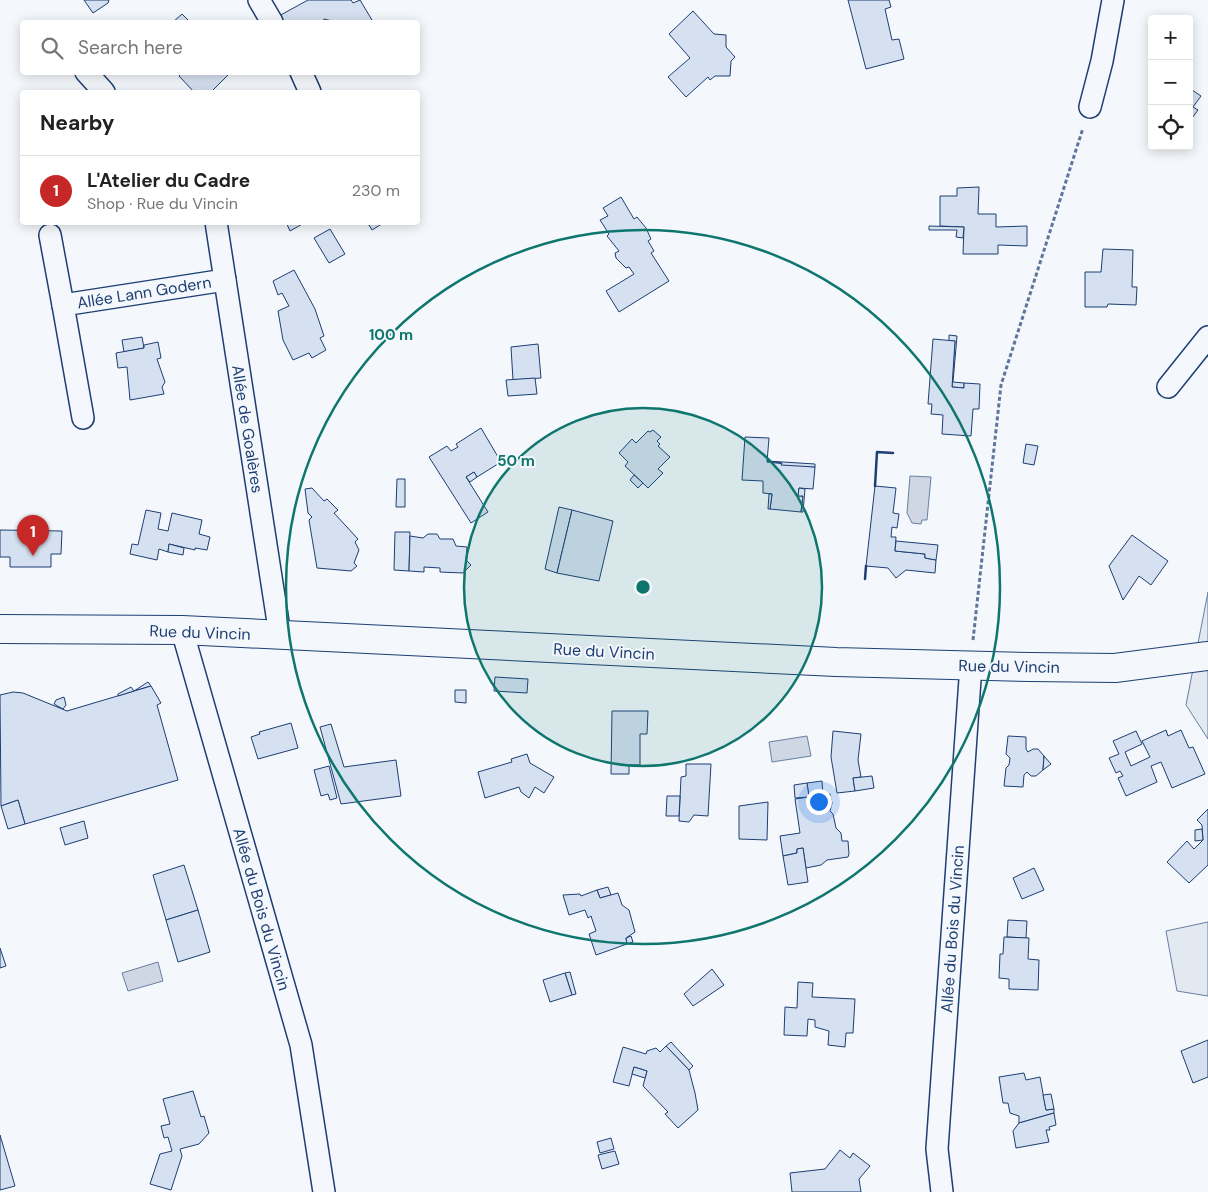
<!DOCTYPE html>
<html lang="en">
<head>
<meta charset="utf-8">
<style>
	:root { --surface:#fff; --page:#f2f2f2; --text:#222; --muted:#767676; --line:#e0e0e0; --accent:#c62828 }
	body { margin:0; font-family:"DM Sans",sans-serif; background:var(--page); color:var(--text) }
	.controls { position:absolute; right:15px; top:15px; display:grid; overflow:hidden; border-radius:5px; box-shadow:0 2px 12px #0003 }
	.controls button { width:45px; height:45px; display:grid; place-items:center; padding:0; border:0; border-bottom:1px solid var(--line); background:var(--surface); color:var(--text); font:25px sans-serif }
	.you { position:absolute; left:818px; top:801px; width:18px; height:18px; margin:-12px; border:4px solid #fff; border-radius:50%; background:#1a73e8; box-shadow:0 0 0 8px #1a73e833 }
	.badge { display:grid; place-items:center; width:32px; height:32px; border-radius:50%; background:var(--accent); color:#fff; font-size:16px; font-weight:700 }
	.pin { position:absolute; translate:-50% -41px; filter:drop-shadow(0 1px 2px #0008) }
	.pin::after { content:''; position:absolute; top:26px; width:18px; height:15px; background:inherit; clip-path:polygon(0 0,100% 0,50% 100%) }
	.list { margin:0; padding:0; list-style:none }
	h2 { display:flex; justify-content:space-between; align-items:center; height:65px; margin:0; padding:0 20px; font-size:21px }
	h2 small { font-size:16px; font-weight:400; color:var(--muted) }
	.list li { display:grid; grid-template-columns:32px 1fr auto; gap:15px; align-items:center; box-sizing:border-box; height:70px; padding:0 20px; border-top:1px solid var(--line) }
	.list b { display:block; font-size:19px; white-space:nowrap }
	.list p { margin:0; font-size:16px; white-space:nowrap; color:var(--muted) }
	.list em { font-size:16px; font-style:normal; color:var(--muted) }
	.icon { flex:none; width:28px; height:28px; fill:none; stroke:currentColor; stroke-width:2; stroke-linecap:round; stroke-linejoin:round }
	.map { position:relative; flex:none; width:1208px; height:1192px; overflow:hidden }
	.search { position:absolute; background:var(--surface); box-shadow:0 2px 12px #0003; left:20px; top:20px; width:400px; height:55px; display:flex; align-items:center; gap:12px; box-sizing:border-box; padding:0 18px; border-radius:5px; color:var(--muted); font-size:19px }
	.panel { position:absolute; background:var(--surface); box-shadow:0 2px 12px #0003; left:20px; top:90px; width:400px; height:135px; border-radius:5px }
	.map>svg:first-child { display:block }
	.green { fill:#e3e9f0; stroke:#687fa3 }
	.water { fill:#cfd7e4; stroke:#687fa3 }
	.building { fill:#d5e0f0; stroke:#1d3f73 }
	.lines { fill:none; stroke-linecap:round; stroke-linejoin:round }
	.minor-casing { stroke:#1d3f73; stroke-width:24 }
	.secondary-casing { stroke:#1d3f73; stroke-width:30 }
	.path { stroke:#5e769c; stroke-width:3; stroke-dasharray:4 2.5; stroke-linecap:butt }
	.minor { stroke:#f4f7fb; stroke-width:21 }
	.secondary { stroke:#f4f7fb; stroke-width:28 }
	.wall { stroke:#1d3f73; stroke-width:2.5 }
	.ring { fill:none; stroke:#0f766e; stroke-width:2.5 }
	.labels { text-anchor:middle; stroke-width:4; stroke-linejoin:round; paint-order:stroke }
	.street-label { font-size:16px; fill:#1d3f73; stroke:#f4f7fb }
	.centre { fill:#0f766e; stroke:#f4f7fb; stroke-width:2.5 }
	.ring-label { font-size:15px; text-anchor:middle; font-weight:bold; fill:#0f766e; stroke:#f4f7fb; stroke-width:4; stroke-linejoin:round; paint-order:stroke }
</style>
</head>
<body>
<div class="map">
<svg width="1208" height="1192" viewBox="0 0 1208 1192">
	<rect width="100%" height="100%" fill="#f4f7fb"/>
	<g class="green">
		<polygon points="1208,592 1208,739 1186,705"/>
		<polygon points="1208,922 1208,996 1177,991 1166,931"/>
	</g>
	<g class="water">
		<polygon points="910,476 931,477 927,520 922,520 921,524 912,523 907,513"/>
		<polygon points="807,736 811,756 772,762 769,742"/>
		<polygon points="158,962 163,981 128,991 122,973"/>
	</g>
	<g class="building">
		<polygon points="84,0 109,0 108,3 93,13"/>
		<polygon points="308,0 351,0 353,3 360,0 372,20 367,22 336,22 324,19 323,22 280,22 277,17"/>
		<polygon points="848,0 889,0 891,7 885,9 892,40 899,39 904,59 866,69"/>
		<polygon points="693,11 714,34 726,35 726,47 735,57 731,61 730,76 715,76 710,80 708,77 686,97 668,77 690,58 669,34"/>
		<polygon points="182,14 190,22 173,22"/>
		<polygon points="183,72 231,72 211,92 209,90 207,92 194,92 179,76"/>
		<polygon points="1189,88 1201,96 1193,107 1198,110 1189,122"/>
		<polygon points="979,187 978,214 996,214 996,227 1027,226 1027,246 998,245 998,254 963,254 964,227 940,226 940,196 957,196 957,188"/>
		<polygon points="621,197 634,219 637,217 646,228 651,239 648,241 654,251 651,253 669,281 619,312 606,291 634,274 629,267 626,268 616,258 615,253 619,251 607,236 609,234 600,220 608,216 603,208"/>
		<polygon points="286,222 306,222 290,231"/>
		<polygon points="367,222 385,222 372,230"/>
		<polygon points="929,226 964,227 963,238 956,237 957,230 929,230"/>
		<polygon points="330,229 345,254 329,263 314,238"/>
		<polygon points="1103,249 1133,250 1132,287 1137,287 1136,305 1108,304 1107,307 1085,307 1085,272 1101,272"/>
		<polygon points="294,270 315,309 324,336 320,338 326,350 312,358 309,353 293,360 283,340 278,311 289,306 282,293 278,295 273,281"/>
		<polygon points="949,335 957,336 953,382 964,383 964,388 952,387 955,341 949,341"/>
		<polygon points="142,337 144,348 124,352 122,340"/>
		<polygon points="933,339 955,341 952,387 964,388 964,383 980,384 979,409 973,409 971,436 942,434 943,415 931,414 932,404 928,404"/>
		<polygon points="158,342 161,358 157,359 165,382 162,387 164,394 130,400 127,367 118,368 116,353 144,348 144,345"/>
		<polygon points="538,344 541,378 513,380 511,347"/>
		<polygon points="535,378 537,394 508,396 506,380"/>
		<polygon points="481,428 501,462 477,477 474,472 466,477 488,512 471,523 429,457 447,446 451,451 458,447 456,444"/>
		<polygon points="653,430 661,437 657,441 660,444 658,446 670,457 658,469 663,473 648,488 625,466 628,462 619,453 632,439 636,443 648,431 650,432"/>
		<polygon points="745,437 769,438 767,462 815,467 813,489 799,488 798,496 803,496 801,512 770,509 772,494 763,493 763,481 742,480"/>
		<polygon points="1026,444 1038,446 1034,465 1023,463"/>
		<polygon points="767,461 815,464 815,467 781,465 782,463"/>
		<polygon points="474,472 477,477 470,482 466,477"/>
		<polygon points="634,475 643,483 638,488 630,480"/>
		<polygon points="397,479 405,479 405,507 396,507"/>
		<polygon points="875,486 896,488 893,513 899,514 897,528 892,527 891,537 896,537 895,551 925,554 925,558 936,560 935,573 906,570 896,578 888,568 866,566"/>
		<polygon points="312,488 324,501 327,499 338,510 334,513 358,539 355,542 359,550 354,563 357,566 351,571 317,568 309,520 312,517 308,513 305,489"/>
		<polygon points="799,488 805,489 803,512 801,512 803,496 798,496"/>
		<polygon points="769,494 772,494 770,509 768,509"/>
		<polygon points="559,507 572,510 557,573 545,569"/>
		<polygon points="146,510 161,513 158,529 168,531 172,513 202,520 199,534 210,537 207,550 195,548 195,550 169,544 168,552 159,549 157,560 130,554 132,544 138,545"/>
		<polygon points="572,510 613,521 599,581 557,573"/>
		<polygon points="0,530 62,531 61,554 51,554 51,567 10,567 10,557 0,557"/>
		<polygon points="395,532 410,532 409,571 394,570"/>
		<polygon points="428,534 437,534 440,539 453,539 456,546 467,547 466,560 471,565 463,573 440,572 440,568 424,567 424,572 409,571 410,536 423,538"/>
		<polygon points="1132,535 1168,561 1151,585 1139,576 1123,600 1109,566"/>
		<polygon points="896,541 938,545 936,560 925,558 925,554 895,551"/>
		<polygon points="169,544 184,548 183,555 168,552"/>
		<polygon points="495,677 528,679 527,693 494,691"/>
		<polygon points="148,682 151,686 134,691"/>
		<polygon points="151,686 161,703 157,705 178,780 25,824 18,800 1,806 0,695 13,692 23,693 67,711"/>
		<polygon points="131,687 134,691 118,696 118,694"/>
		<polygon points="455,690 466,690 466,703 455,702"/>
		<polygon points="64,697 66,705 63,709 54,704 56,700"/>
		<polygon points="612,711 648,711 647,734 640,734 640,765 629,765 629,774 611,774"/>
		<polygon points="291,723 298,748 258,759 251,737 260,734 259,732"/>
		<polygon points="331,724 344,767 396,760 401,796 341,804 320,727"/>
		<polygon points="1166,730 1168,736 1181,730 1189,748 1193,747 1205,774 1172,788 1161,762 1151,766 1157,782 1126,796 1118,778 1123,776 1120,771 1116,773 1109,758 1119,754 1113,741 1136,731 1142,744 1125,752 1131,766 1150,757 1142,741"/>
		<polygon points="833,731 861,734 858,760 861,777 853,778 855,791 837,793 831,757"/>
		<polygon points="1008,736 1026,737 1026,749 1028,752 1033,749 1038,749 1044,756 1043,770 1036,776 1031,776 1027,772 1024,775 1023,787 1004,786 1006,768 1009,765 1010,758 1006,754"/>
		<polygon points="527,754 530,763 554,777 544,793 535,787 529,798 521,792 519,787 485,798 478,772 512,762 511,759"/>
		<polygon points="1044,756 1051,764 1043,770"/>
		<polygon points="686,764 711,764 708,816 694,815 689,822 679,821 681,777 686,776"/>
		<polygon points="329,766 337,798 330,800 328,794 321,796 314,770"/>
		<polygon points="872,776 874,788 855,791 853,778"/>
		<polygon points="822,781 823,795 809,797 807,783"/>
		<polygon points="807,783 809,797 795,798 794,785"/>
		<polygon points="830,794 832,803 830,811 833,814 836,828 841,833 842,841 848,841 849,854 848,857 827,860 821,865 806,868 803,848 797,849 797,853 783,856 780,836 800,833 795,799"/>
		<polygon points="667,796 680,796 679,816 666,816"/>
		<polygon points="18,800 25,824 8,829 1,806"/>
		<polygon points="768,802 767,840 739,839 739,806"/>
		<polygon points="1208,809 1208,865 1189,883 1167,862 1187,841 1194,849 1203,840 1202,825 1197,820"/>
		<polygon points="84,821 88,838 65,845 60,828"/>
		<polygon points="1202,829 1203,840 1195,841 1195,830"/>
		<polygon points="803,848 808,882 788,885 783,856 797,853 797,849"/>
		<polygon points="184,865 198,910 166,920 153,875"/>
		<polygon points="1034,868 1044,890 1022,899 1013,878"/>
		<polygon points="608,887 611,895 600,898 597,890"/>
		<polygon points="597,890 600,898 618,893 622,905 629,910 635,932 626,938 627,944 596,955 589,934 596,931 591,916 588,918 585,910 569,915 563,895 580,894 581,896"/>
		<polygon points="198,910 210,952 178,962 166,920"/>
		<polygon points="1008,920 1027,921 1026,938 1007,937"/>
		<polygon points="631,936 633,942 627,944 626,938"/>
		<polygon points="1004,937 1029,938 1028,959 1039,960 1038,990 1009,989 1009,979 999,978 1000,954 1003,954"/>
		<polygon points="0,948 6,966 0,968"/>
		<polygon points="712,969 724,985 693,1006 684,994"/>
		<polygon points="570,972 576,994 572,995 565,973"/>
		<polygon points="565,973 572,995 550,1002 543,980"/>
		<polygon points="798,982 813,983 812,997 855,999 853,1033 846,1033 845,1047 828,1045 829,1031 815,1027 815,1020 808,1019 807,1036 784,1035 785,1007 797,1008"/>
		<polygon points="1208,1040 1208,1077 1193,1083 1181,1051"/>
		<polygon points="671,1042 693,1066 689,1070 666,1046"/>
		<polygon points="666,1046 689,1070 695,1093 698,1110 678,1128 665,1114 668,1112 643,1086 647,1071 634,1067 629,1086 613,1082 623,1047 646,1054 647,1051 656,1048 660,1052"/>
		<polygon points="634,1067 647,1071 645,1078 632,1074"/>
		<polygon points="1024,1073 1026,1080 1040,1077 1046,1110 1054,1109 1054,1113 1019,1123 1019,1116 1010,1113 1008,1103 1003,1103 999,1077"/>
		<polygon points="193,1091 201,1117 204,1116 209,1133 199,1144 180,1149 182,1156 171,1190 150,1184 160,1154 172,1151 168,1137 164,1138 161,1126 170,1124 163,1099"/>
		<polygon points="1051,1094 1054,1109 1046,1110 1043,1095"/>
		<polygon points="1054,1113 1056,1125 1049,1127 1050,1130 1046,1130 1049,1142 1016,1148 1013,1131 1019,1123"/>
		<polygon points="0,1135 15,1186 0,1190"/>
		<polygon points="611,1138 614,1149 600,1153 597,1142"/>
		<polygon points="840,1150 850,1158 853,1153 870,1166 859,1179 861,1192 792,1192 790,1173 825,1169"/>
		<polygon points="615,1151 619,1164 602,1169 598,1155"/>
	</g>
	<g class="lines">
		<g class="minor-casing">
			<g id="minor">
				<polyline points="259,0 272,22"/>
				<polyline points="86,72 104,92"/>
				<polyline points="301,72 310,92"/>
				<polyline points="1090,107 1102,61 1113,0"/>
				<polyline points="216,222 280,635"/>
				<polyline points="50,235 63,305"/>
				<polyline points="1168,387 1208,337"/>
				<polyline points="83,418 63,305 225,280"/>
				<polyline points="182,630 301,1045 324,1192"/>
				<polyline points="942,1192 937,1149 971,665"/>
			</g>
		</g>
		<g class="secondary-casing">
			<polyline id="secondary" points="0,629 182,630 836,662 1030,667 1115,668 1208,656"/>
		</g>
		<polyline class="path" points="973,640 1001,385 1083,128"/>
		<use href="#minor" class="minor"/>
		<use href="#secondary" class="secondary"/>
		<g class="wall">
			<polyline points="875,486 877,452 893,453"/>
			<polyline points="865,579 866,566"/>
		</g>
	</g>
	<circle cx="643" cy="587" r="179" fill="#0f766e" fill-opacity=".12"/>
	<g class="ring">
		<circle cx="643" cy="587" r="179"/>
		<circle cx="643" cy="587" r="357"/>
	</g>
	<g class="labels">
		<g class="street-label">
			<text transform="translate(144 292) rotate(-9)" y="6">Allée Lann Godern</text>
			<text transform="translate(248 429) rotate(81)" y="6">Allée de Goalères</text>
			<text transform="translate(200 632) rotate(2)" y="6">Rue du Vincin</text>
			<text transform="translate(604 651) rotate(3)" y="6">Rue du Vincin</text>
			<text transform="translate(1009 666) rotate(1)" y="6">Rue du Vincin</text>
			<text transform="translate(262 909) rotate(74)" y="6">Allée du Bois du Vincin</text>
			<text transform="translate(952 929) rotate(-86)" y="6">Allée du Bois du Vincin</text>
		</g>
	</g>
	<circle cx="643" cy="587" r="8" class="centre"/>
	<g class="ring-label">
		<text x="391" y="340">100 m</text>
		<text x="516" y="466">50 m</text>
	</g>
</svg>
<div class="controls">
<button>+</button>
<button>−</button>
<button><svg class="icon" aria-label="locate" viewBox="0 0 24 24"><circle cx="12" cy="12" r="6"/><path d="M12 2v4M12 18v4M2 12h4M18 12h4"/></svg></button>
</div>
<div class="you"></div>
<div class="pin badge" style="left:33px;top:556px">1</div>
<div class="search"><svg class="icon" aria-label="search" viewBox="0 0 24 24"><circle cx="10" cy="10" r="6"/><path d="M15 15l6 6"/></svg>Search here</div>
<section class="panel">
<h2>Nearby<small></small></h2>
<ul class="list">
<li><span class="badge">1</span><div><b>L'Atelier du Cadre</b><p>Shop · Rue du Vincin</p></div><em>230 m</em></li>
</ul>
</section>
</div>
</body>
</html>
